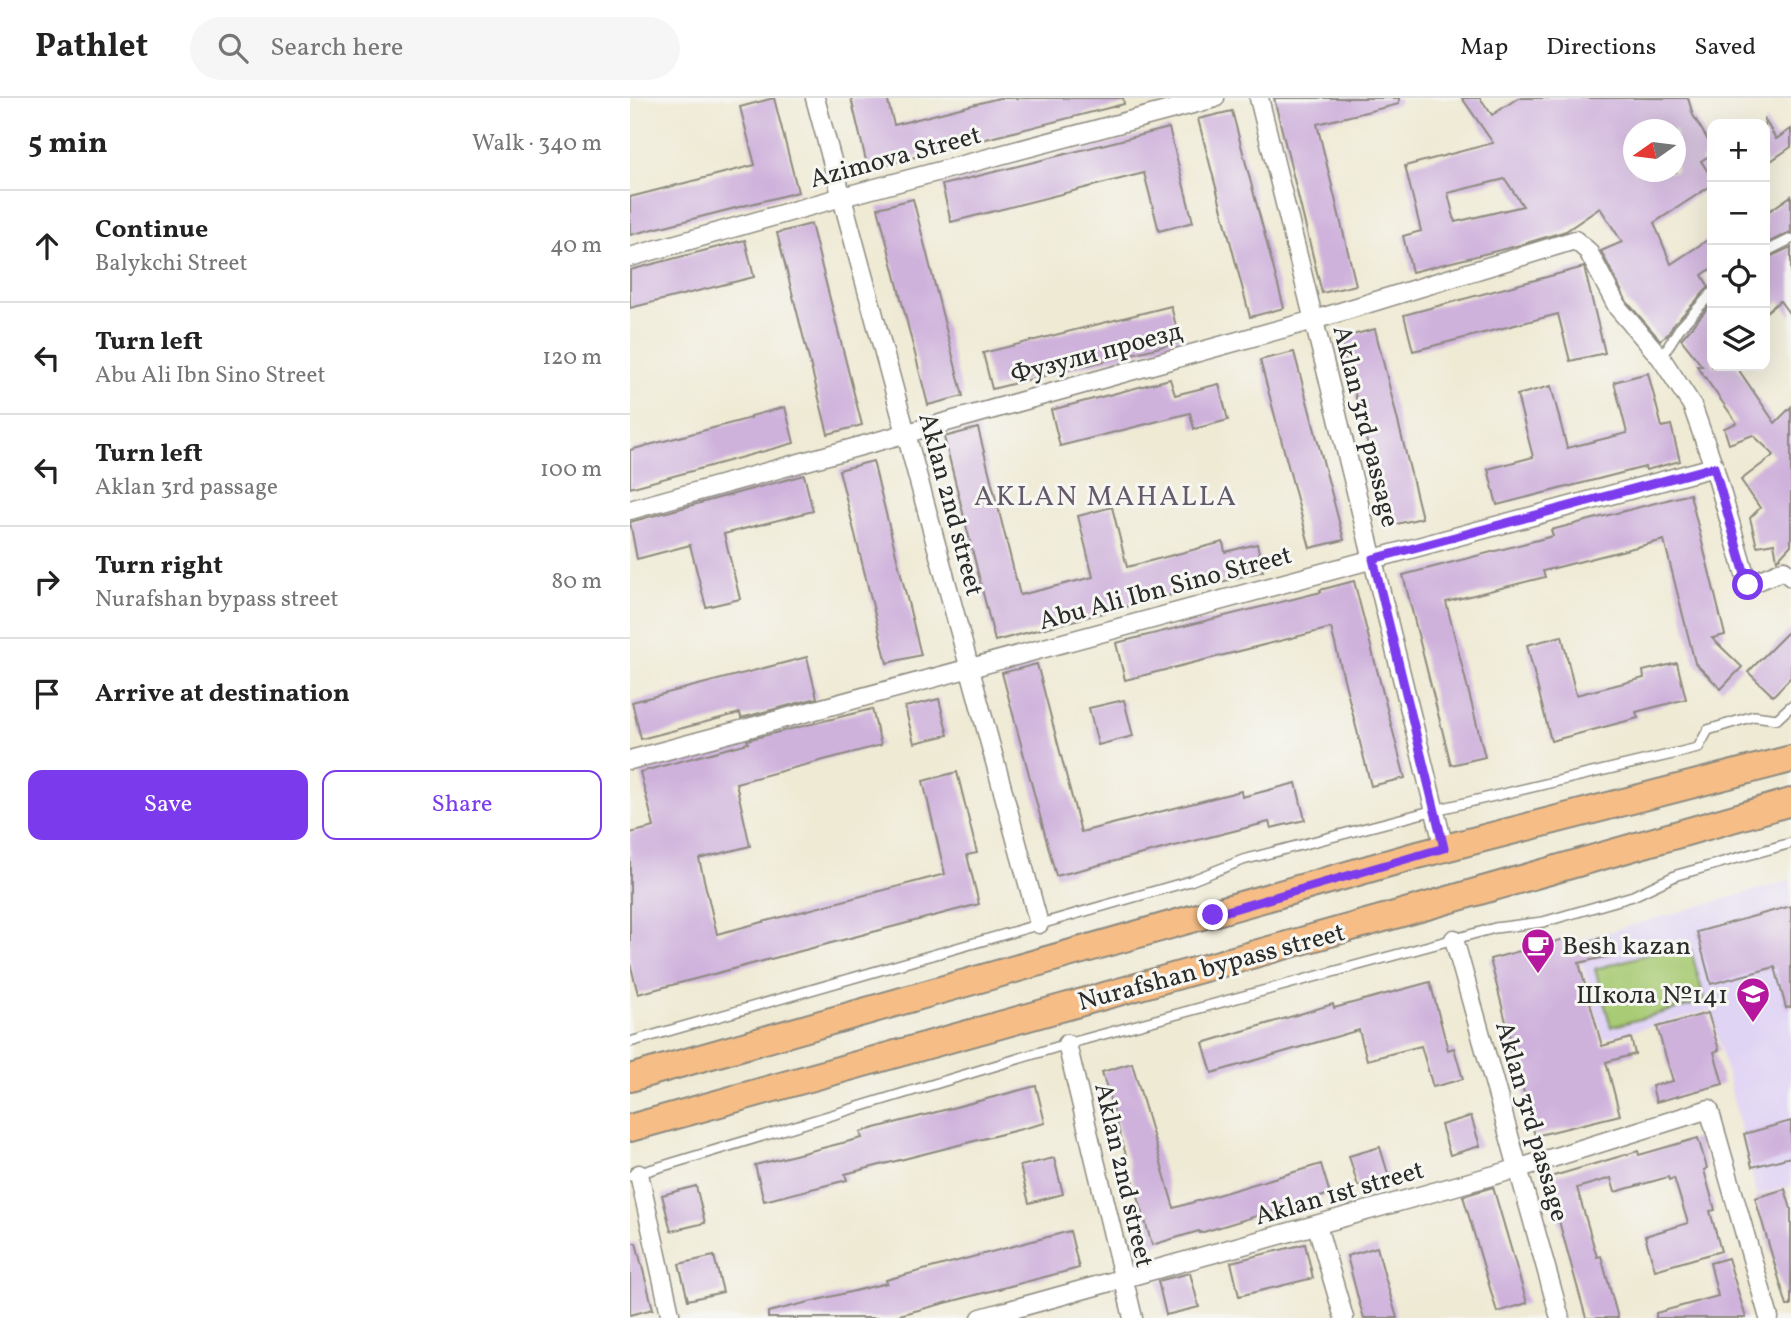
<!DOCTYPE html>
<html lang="en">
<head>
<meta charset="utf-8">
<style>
	:root { --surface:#fff; --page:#f6f6f6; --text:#222; --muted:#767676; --line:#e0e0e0; --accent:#7c3aed }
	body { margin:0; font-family:Vollkorn,serif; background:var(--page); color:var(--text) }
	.controls { position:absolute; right:21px; top:21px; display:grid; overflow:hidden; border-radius:14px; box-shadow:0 7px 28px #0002 }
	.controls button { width:63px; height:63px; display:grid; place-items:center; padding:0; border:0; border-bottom:2px solid var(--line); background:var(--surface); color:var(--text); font:35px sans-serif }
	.compass { position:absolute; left:993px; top:21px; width:63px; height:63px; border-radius:50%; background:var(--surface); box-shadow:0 7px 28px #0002; rotate:256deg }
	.stop { position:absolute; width:21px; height:21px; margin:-16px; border:5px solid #7c3aed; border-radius:50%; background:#fff }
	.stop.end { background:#7c3aed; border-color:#fff; box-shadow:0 2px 7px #0008 }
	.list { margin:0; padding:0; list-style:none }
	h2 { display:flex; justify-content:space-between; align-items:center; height:91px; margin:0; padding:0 28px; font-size:30px }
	h2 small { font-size:23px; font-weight:400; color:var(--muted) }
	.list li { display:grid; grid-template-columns:46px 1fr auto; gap:21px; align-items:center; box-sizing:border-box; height:112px; padding:0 28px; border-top:2px solid var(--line) }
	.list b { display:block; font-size:26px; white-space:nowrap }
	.list p { margin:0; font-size:23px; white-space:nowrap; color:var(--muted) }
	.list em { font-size:23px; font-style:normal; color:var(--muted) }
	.actions { display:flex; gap:14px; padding:21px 28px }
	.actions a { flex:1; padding:16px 0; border:2px solid var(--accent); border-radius:14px; text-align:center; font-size:24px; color:var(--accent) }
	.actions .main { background:var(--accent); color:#fff }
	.icon { flex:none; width:38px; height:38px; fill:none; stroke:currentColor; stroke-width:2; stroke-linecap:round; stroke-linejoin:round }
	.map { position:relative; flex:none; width:1161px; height:1220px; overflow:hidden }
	header { display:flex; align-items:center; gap:42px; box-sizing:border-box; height:98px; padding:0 35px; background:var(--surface); border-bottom:2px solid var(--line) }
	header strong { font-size:33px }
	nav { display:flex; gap:38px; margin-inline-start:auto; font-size:24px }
	.search { width:490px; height:63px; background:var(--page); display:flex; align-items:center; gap:18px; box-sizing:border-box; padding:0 24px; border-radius:38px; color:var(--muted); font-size:26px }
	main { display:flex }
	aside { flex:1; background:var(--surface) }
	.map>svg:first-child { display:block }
	.built { fill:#e0d4f4 }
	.green { fill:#a9cb74; stroke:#6a7b50; stroke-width:2 }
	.building { fill:#cfb2dc; fill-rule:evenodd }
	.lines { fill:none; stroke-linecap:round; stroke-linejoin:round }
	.service-casing { stroke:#8d8a80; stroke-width:12 }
	.minor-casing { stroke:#8d8a80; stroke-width:21 }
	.primary-casing { stroke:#8d8a80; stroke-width:30 }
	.service { stroke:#fff; stroke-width:9 }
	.minor { stroke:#fff; stroke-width:18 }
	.primary { stroke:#f6be86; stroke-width:26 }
	.route { stroke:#7c3aed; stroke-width:9 }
	.labels { text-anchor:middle; stroke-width:6; stroke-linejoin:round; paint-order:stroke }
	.street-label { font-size:26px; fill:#2b2b2b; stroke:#f6f6f2 }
	.poi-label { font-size:26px; fill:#2b2b2b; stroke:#f6f6f2; text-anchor:start }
	.neighbourhood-label { font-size:28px; letter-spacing:2px; fill:#645a69; stroke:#f6f6f2 }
</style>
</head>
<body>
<header>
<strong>Pathlet</strong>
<div class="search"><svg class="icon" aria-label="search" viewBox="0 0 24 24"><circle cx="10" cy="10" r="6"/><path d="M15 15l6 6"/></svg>Search here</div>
<nav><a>Map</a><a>Directions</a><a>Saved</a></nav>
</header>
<main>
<aside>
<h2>5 min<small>Walk · 340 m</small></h2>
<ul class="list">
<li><svg class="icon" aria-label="ahead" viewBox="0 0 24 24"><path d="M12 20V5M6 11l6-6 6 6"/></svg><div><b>Continue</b><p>Balykchi Street</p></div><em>40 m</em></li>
<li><svg class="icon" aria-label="left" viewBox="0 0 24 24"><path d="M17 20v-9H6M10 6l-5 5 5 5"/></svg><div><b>Turn left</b><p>Abu Ali Ibn Sino Street</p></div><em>120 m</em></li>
<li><svg class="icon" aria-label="left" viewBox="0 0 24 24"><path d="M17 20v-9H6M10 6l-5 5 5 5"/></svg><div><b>Turn left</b><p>Аklаn 3rd passage</p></div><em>100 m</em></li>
<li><svg class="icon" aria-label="right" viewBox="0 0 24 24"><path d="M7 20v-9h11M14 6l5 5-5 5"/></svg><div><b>Turn right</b><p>Nurafshan bypass street</p></div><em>80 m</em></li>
<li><svg class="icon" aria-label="arrive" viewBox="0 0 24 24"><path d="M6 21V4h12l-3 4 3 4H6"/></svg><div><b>Arrive at destination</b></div></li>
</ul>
<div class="actions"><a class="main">Save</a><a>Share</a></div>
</aside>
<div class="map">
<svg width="1161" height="1220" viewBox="0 0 1161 1220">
	<rect width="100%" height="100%" fill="#f6f6f2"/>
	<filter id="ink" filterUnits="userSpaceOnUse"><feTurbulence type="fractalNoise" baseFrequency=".0143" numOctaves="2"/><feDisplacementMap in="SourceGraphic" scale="14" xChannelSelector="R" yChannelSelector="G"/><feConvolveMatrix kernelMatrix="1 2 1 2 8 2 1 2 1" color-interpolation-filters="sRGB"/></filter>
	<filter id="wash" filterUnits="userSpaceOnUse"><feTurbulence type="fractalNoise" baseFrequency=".00686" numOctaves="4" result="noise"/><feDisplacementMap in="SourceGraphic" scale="28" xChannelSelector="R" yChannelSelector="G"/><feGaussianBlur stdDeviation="1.57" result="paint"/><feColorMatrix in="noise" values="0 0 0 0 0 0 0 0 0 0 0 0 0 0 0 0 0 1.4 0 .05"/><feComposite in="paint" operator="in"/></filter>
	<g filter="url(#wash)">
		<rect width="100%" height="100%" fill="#efead4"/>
		<polygon class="built" points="1161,782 1161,1088 1127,1097 1081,912 973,941 946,843"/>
		<polygon class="green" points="1059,845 1075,903 981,929 965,871"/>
		<g id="blocks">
			<g class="building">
				<polygon points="144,0 168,94 0,137 0,99 125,67 110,9"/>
				<polygon points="221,0 257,0 264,27 369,0 493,0 494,6 238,71"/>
				<polygon points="644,0 769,0 769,6 687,26 726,187 692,195"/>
				<path d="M832 0H850L862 17 888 0H1058L1063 17 1082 49V56L1071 63 1082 80V87L1024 125 1041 166 1082 139V170L1072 177 1079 189 1044 226 1037 237 1030 242 997 204 971 153 992 144 970 110 936 133 890 147 782 174 773 138 791 133 775 68 863 45ZM1004 32H1046V74H1004ZM875 81 893 108 825 124 818 95Z"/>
				<polygon points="602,13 654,210 620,219 568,21"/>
				<polygon points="1135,22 1146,41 1161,31 1161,49 1135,67"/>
				<polygon points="539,30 563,124 529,133 514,75 321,124 312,87"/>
				<polygon points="1161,98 1161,134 1135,146 1135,116"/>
				<polygon points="283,101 333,298 298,307 248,110"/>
				<polygon points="181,126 232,327 198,336 147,135"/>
				<polygon points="115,142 124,179 0,210 0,172"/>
				<polygon points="1161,149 1161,218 1150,203 1135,215 1135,161"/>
				<polygon points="954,169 975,255 940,263 928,216 783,253 774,217"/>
				<polygon points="1082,205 1082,268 1106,268 1145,325 1161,309 1161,447 1147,462 1144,445 1127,448 1120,420 1130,410 1111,382 1144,357 1123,337 1099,346 1094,330 1107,325 1067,268 1072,268 1051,241"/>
				<polygon points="541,208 550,244 362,291 353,255"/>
				<polygon points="745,231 792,420 758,428 711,240"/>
				<polygon points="664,254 714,442 680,450 630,262"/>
				<polygon points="1018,275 1032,329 1041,327 1050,363 1016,372 1015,369 867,407 858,371 903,359 887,297 921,288 937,350 997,335 984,284"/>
				<polygon points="540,281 545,297 589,286 598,322 564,331 560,315 430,348 421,312"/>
				<polygon points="155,309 164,345 0,390 0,352 121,320 121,318"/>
				<polygon points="348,330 390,497 463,479 448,418 482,409 497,469 593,444 595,454 627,446 633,473 365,543 314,339"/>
				<polygon points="243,363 291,557 257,565 209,372"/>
				<polygon points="174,377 183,413 94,436 110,501 76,509 60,447 7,461 0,424"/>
				<polygon points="1060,396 1095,537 1082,540 1112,569 1091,591 1065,565 1034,442 913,473 915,479 816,504 855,659 821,667 773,477 923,438 921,432"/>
				<polygon points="724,483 775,680 741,688 701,530 495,582 486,545 691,494 690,492"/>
				<polygon points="1161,531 1161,579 1143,598 1118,574"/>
				<polygon points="932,538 946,597 1014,580 1013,573 1047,565 1056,601 1006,614 1008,620 921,643 897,547"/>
				<polygon points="177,559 187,600 111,620 110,615 11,641 2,604"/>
				<polygon points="407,566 451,734 611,693 612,699 666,685 675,722 641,730 639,724 426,778 372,575"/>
				<polygon points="309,601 318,637 284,645 275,609"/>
				<polygon points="494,602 503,638 468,647 459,610"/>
				<polygon points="242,611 251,647 106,685 120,748 69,761 87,836 315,776 293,683 327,674 347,755 337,757 349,806 8,896 0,865 0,735 24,729 10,674 118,645 117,642"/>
				<polygon points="1161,808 1161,909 1156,910 1145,869 1081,886 1067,834"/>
				<polygon points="978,838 983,857 949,865 972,948 1001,940 1005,956 976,964 990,1017 905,1038 860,861 942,839 944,847"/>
				<polygon points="800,884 818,952 824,950 833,981 803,989 791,948 737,962 729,932 582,975 573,945 703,906 704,910"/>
				<polygon points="1078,915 1089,952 1084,954 1093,986 1026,1004 1022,988 1043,983 1027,929"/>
				<polygon points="502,965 544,1110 691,1066 700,1096 570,1135 569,1133 522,1147 472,974"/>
				<polygon points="406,988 415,1025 215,1076 217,1082 134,1103 125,1067 232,1040 230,1034"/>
				<polygon points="841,1018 850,1048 820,1057 811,1027"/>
				<polygon points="1161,1023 1161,1059 1122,1069 1114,1036"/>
				<polygon points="1068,1040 1077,1070 1074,1072 1085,1112 1080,1113 1091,1153 1025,1172 1015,1138 1058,1125 1044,1080 1039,1082 1038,1079 985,1094 981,1080 947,1090 967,1159 971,1158 988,1220 956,1220 917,1080 1008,1053 1009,1057"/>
				<polygon points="750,1049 759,1079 728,1088 719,1058"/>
				<polygon points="424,1060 433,1096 399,1105 390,1068"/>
				<polygon points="66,1088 75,1125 41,1133 32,1097"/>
				<polygon points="863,1089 897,1205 867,1214 833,1098"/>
				<polygon points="1155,1091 1161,1111 1161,1208 1157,1208 1125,1100"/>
				<polygon points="440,1133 449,1170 258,1220 138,1220 138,1214 257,1185 256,1182"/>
				<polygon points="0,1145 6,1145 23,1211 0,1217"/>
				<polygon points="675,1146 683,1180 609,1198 601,1164"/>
				<polygon points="747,1149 755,1179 767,1220 734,1220 729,1204 717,1158"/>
				<polygon points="84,1158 93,1194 58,1202 49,1166"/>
				<polygon points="1098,1160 1116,1220 1026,1220 1026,1215 1088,1198 1080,1165"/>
				<polygon points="560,1175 569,1209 536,1217 528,1183"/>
			</g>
		</g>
	</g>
	<g filter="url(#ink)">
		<use href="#blocks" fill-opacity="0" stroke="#8d8a80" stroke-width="2"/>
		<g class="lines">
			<g class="service-casing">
				<g id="service">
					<polyline points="1135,154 1161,141"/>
					<polyline points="1031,260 1049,231 1082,195"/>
					<polyline points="0,944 560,783 613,762 805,712 1068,650 1078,632 1124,618 1147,621 1161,608"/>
					<polyline points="0,1078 437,946 865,830 913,824 1003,798 1047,777 1161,745"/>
				</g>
			</g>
			<g class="minor-casing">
				<g id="minor">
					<polyline points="185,0 409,826"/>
					<polyline points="629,0 814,750"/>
					<polyline points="0,159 212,99 585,0"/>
					<polyline points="0,412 684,222 945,142 958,153 988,210 1031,260 1062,307 1084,369 1118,487 1154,472 1161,479"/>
					<polyline points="0,662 1084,369"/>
					<polyline points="824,841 930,1220"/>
					<polyline points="437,946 503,1220"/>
					<polyline points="9,1076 41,1220"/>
					<polyline points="687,1128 714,1220"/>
					<polyline points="351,1220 890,1070 1079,1011 1139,1220"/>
				</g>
			</g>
			<g class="primary-casing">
				<g id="primary">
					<polyline points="0,980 784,758 1161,661"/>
					<polyline points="0,1030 797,808 1161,704"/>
				</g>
			</g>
			<use href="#service" class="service"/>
			<use href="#minor" class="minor"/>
			<use href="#primary" class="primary"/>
		</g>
	</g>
	<g class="lines" filter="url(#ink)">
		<polyline class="route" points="583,817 814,750 743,461 1084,369 1118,487"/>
	</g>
	<defs>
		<g id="cafe-pin" transform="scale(1.75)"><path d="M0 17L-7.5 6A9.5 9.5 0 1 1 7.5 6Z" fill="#b5179e" stroke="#f6f6f2"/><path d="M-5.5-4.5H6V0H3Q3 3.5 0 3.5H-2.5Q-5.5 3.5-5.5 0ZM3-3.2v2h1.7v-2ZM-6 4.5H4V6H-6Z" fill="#fff"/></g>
		<g id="school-pin" transform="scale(1.75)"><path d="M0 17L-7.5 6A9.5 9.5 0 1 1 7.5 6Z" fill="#b5179e" stroke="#f6f6f2"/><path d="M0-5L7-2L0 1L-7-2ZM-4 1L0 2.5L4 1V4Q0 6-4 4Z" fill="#fff"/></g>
	</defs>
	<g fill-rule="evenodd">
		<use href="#cafe-pin" x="908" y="847"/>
		<use href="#school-pin" x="1123" y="896"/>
	</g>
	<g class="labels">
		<g class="street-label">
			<text transform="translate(265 58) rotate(-15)" y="9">Azimova Street</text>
			<text transform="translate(466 254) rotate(-15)" y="9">Фузули проезд</text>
			<text transform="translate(737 328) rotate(76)" y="9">Аklаn 3rd passage</text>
			<text transform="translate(322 406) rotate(75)" y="9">Аklаn 2nd street</text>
			<text transform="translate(535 489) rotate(-15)" y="9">Abu Ali Ibn Sino Street</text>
			<text transform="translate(581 868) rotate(-15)" y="9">Nurafshan bypass street</text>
			<text transform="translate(903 1023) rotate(74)" y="9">Аklаn 3rd passage</text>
			<text transform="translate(495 1077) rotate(77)" y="9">Аklаn 2nd street</text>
			<text transform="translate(709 1094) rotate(-16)" y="9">Aklan 1st street</text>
		</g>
		<g class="poi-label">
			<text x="932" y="856">Besh kazan</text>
			<text x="1098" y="905" text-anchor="end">Школа №141</text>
		</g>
		<g class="neighbourhood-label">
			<text x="476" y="407">AKLAN MAHALLA</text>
		</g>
	</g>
</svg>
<div class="controls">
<button>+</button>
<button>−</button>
<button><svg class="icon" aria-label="locate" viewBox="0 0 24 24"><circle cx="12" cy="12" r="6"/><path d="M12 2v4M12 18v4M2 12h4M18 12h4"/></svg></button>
<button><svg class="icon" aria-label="layers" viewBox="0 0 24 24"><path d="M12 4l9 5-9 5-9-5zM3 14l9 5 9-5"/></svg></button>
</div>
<svg class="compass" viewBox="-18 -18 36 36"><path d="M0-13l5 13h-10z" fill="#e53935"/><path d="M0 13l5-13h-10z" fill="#767676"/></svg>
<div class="stop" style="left:1118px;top:487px"></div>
<div class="stop end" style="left:583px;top:817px"></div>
</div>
</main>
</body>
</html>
